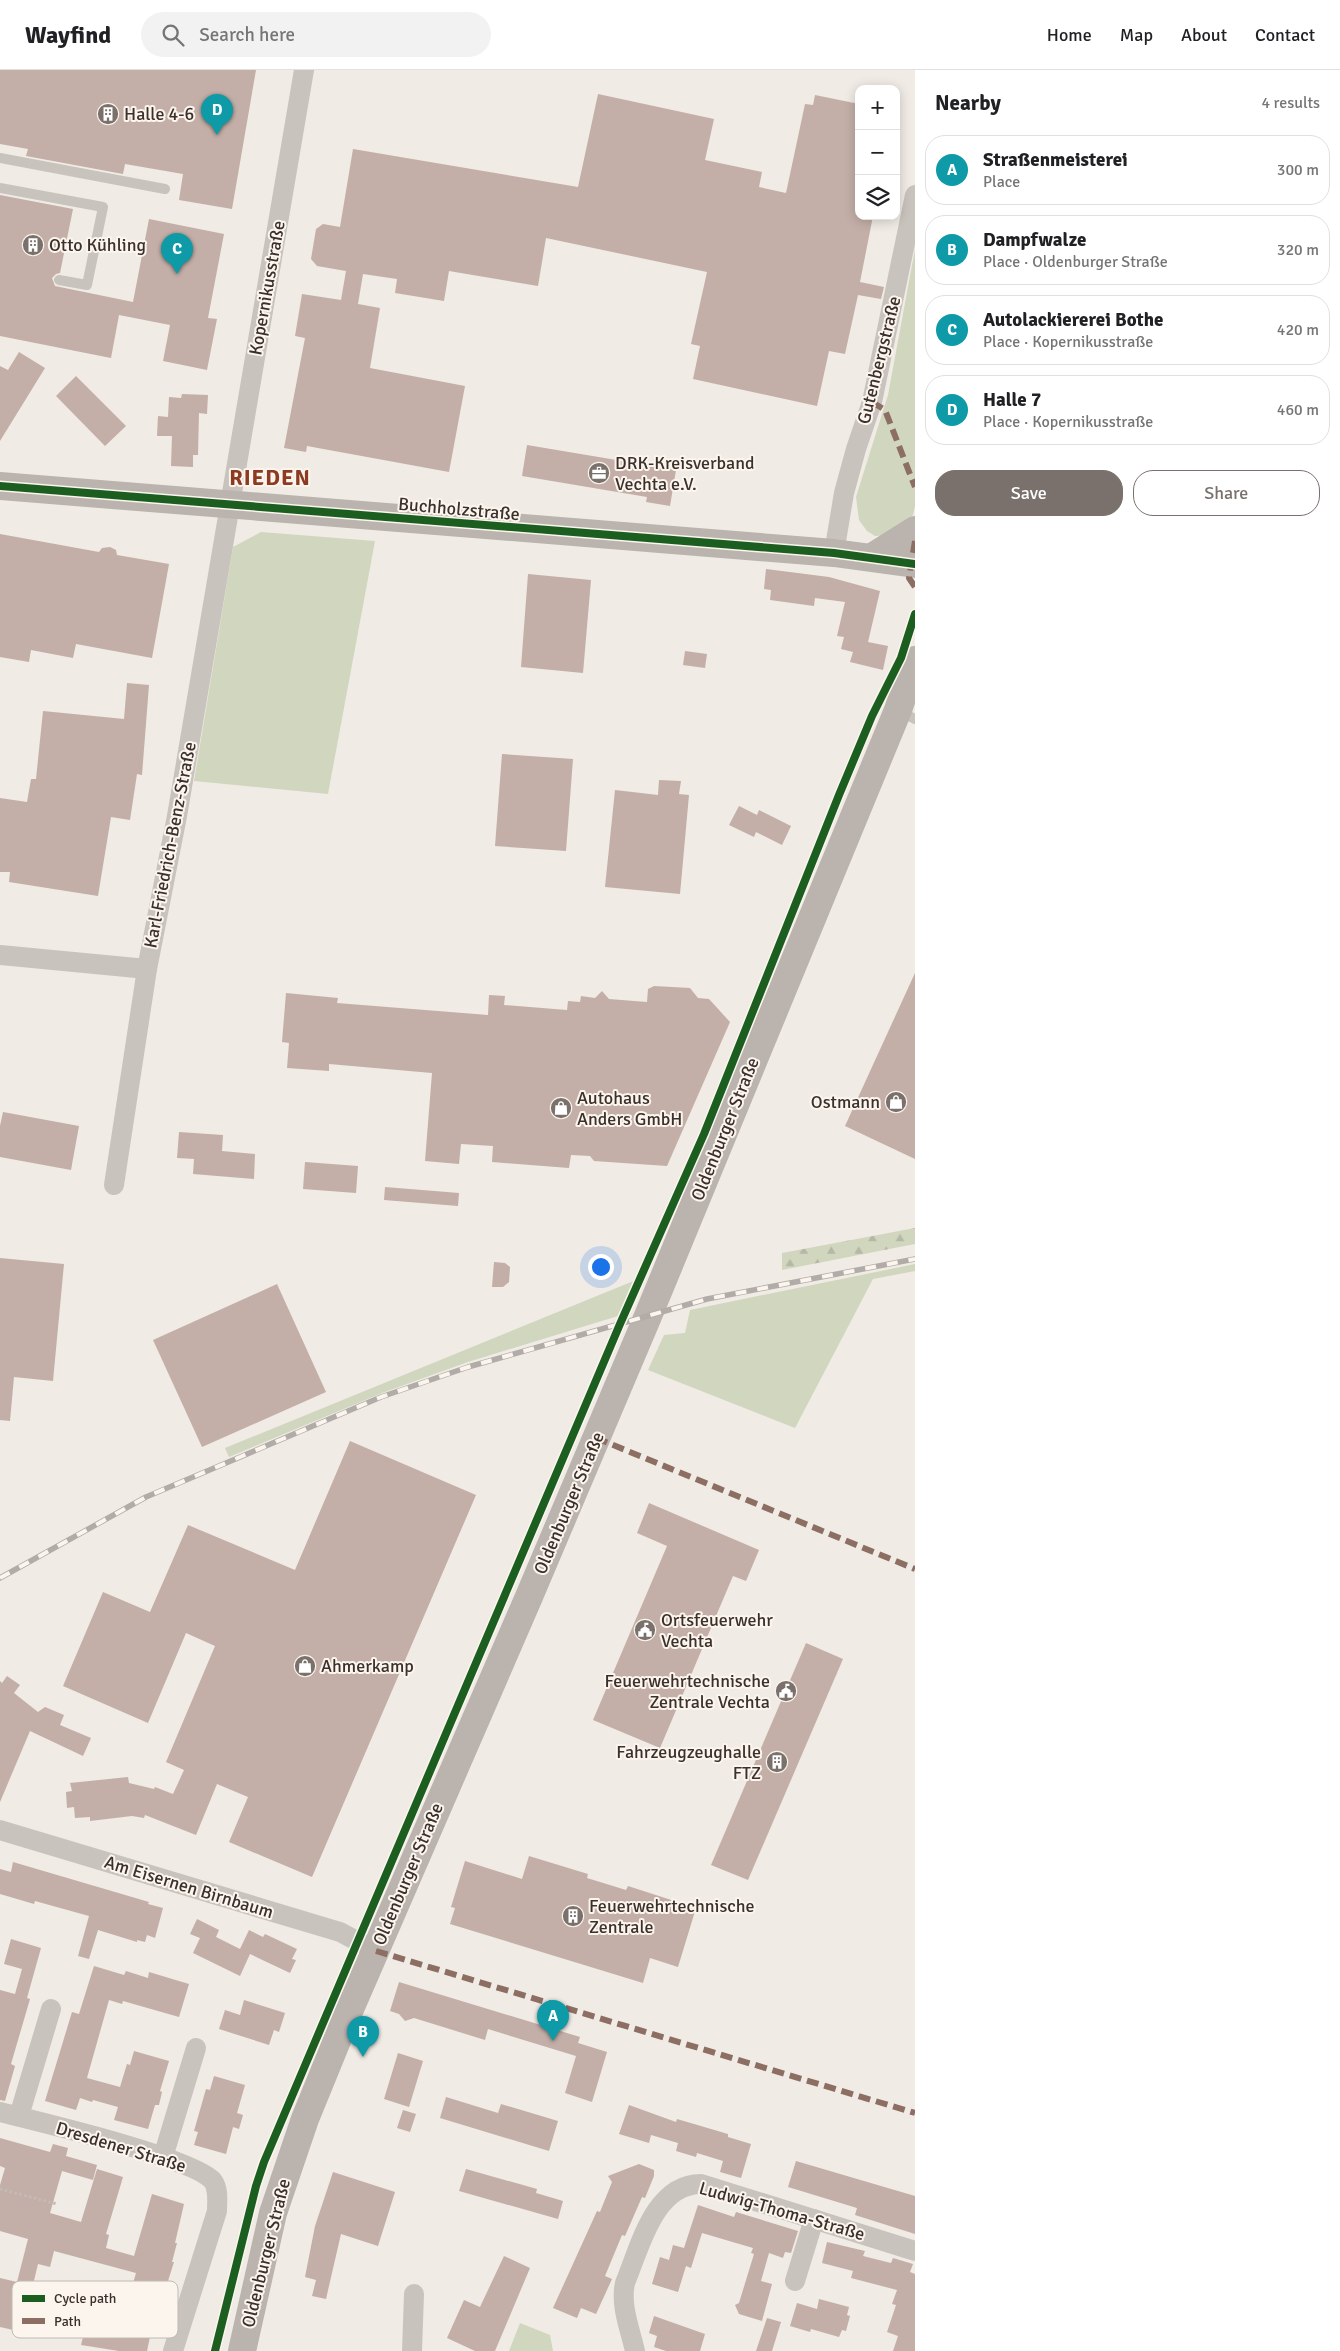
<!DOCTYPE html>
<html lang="en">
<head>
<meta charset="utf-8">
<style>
	:root { --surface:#fff; --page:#f2f2f2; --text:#202124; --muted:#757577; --line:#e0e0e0; --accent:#7a716c }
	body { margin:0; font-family:Signika,sans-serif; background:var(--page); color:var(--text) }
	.controls { position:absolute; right:15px; top:15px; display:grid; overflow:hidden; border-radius:10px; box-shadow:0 2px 12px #0003 }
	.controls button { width:45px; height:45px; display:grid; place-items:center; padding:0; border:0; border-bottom:1px solid var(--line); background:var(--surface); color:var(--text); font:25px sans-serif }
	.you { position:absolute; left:600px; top:1196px; width:18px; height:18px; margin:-12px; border:4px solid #fff; border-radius:50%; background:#1a73e8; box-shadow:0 0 0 8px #1a73e833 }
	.badge { display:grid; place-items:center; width:32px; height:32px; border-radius:50%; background:var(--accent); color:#fff; font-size:16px; font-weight:700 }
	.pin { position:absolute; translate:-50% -41px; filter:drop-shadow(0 1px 2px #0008) }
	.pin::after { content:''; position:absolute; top:26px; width:18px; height:15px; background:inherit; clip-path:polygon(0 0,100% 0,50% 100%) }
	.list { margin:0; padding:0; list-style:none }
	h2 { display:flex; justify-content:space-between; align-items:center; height:65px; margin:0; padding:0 20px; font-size:21px }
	h2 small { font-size:16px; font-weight:400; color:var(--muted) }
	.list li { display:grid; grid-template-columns:32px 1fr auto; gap:15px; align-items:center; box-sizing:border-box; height:70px; margin:0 10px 10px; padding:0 10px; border:1px solid var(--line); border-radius:20px }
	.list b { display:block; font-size:19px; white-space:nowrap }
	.list p { margin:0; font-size:16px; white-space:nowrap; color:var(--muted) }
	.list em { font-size:16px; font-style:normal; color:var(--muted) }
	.actions { display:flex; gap:10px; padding:15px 20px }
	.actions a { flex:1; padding:11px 0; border:1px solid var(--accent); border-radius:20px; text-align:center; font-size:18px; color:var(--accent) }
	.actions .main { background:var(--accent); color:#fff }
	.icon { flex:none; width:28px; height:28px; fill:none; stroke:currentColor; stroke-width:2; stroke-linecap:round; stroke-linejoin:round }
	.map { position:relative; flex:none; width:915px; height:2281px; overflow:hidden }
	header { display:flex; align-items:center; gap:30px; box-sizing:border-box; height:70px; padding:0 25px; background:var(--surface); border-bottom:1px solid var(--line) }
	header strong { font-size:24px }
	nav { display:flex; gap:28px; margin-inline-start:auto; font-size:18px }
	.search { width:350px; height:45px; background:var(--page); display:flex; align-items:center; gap:12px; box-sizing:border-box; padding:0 18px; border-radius:28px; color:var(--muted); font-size:19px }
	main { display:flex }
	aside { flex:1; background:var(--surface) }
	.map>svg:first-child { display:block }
	.grass { fill:#d1d6bf }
	.forest { fill:url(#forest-firs) }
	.building { fill:#c3afa7; fill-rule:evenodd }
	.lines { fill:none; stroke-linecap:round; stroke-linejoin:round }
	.path { stroke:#c2bbb6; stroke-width:3; stroke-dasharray:2.5 2.5; stroke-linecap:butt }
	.lane { stroke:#c9c3be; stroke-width:10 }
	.street { stroke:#c9c3be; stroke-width:20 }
	.secondary { stroke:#bab3ae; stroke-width:28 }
	.rail-casing { stroke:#b1aca8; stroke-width:5.5 }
	.rail { stroke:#fbf5ee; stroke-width:4; stroke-dasharray:11; stroke-linecap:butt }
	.quiet { stroke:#8d6e63; stroke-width:6; stroke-dasharray:12 6; stroke-linecap:butt }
	.cycleway-casing { stroke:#fbf5ee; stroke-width:11 }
	.cycleway { stroke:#1b5e20; stroke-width:8 }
	.labels { text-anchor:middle; stroke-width:4; stroke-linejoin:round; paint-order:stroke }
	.poi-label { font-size:18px; fill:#3b302b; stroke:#fbf5ee; text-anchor:start }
	.street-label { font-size:18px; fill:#3b302b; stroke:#fbf5ee }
	.district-label { font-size:22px; font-weight:bold; letter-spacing:1px; fill:#8c3b22; stroke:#fbf5ee }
	.key { fill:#fbf5ee; stroke:#c1bab4; stroke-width:1 }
	.key-label { font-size:14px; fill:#3b302b }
</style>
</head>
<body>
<header>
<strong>Wayfind</strong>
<div class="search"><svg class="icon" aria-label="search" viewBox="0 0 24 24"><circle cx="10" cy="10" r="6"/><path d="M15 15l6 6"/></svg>Search here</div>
<nav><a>Home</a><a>Map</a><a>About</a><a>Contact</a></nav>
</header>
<main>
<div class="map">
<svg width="915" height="2281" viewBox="0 0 915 2281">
	<defs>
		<pattern id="forest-firs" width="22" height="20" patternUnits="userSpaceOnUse" patternTransform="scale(1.25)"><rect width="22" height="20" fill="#d1d6bf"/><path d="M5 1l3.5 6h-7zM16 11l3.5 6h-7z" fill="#b4b8a4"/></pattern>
	</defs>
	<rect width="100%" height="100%" fill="#f0ebe5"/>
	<g class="grass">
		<polygon points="915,179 915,436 913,445 892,465 875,466 867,461 859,450 856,427 888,325"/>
		<polygon points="261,462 375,471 328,724 194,711 233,477"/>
		<polygon points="915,1194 915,1201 873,1209 795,1358 648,1300 664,1265 685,1263 690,1240"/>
		<polygon points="636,1210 618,1246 468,1292 382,1323 229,1387 225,1378"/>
		<polygon points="520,2253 550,2265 553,2281 509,2281"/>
	</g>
	<polygon class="forest" points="915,1158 915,1174 782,1200 782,1183"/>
	<g class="building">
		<polygon points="0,0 256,0 232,139 179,130 183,104 125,94 123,104 26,86 28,79 0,74"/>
		<polygon points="598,24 714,49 705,90 762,102 759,117 786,123 805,34 813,35 815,25 859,34 859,146 873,146 860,212 884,217 881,229 858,225 845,284 829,281 817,336 693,309 700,276 691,274 707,202 546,168 538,216 449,201 444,231 395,223 397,209 363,204 358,234 380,238 370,298 465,316 449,402 307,376 306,382 284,378 305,268 295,266 302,224 341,230 346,201 317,196 311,189 316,159 323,154 340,157 353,79 578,117"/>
		<polygon points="0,125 73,139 60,203 56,204 52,208 55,216 133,232 149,149 224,164 208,248 217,249 207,300 163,291 170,255 119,245 111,288 0,266"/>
		<polygon points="19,282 45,298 0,371 0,296 8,300"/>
		<polygon points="76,306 126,356 105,376 56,326"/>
		<polygon points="182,324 208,325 207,344 199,343 198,385 193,385 193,397 171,396 172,366 157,366 158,346 168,347 169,327 181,328"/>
		<polygon points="527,375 676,400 670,436 646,432 647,427 522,406"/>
		<polygon points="0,464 99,482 102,478 110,477 116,480 117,485 169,494 152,588 76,574 73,588 31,580 29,592 0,587"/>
		<polygon points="766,499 829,507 880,521 868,572 888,576 883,600 850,592 853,582 841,579 844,567 837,566 845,532 815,528 814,536 770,530 771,520 764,519"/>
		<polygon points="528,504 591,510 583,603 521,597"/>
		<polygon points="685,581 707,584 705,598 683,595"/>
		<polygon points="127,613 149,615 142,705 137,704 130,750 111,747 98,826 9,812 10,802 0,802 0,728 27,732 31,709 36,709 43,641 124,649"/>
		<polygon points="502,684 573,689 566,781 495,776"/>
		<polygon points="659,710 681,711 679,724 689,725 680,824 605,817 615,720 658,725"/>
		<polygon points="739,736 757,745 759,740 791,756 782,775 756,762 754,767 729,755"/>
		<polygon points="915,903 915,1089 845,1056"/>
		<polygon points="654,916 690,918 698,928 709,929 730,952 667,1096 594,1091 590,1086 571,1085 569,1098 492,1092 493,1076 461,1074 459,1094 425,1091 432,1003 329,994 329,1001 287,998 289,973 282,972 286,923 338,928 337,933 488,945 489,925 505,926 504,935 567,940 568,931 580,932 581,926 595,928 602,921 609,929 647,932 648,919"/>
		<polygon points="3,1042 79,1056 71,1100 0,1087 0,1056"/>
		<polygon points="179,1062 223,1065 222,1081 255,1084 254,1109 193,1104 194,1089 177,1088"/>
		<polygon points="305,1092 358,1096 356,1123 303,1119"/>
		<polygon points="385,1117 459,1123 458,1136 384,1130"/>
		<polygon points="0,1188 64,1194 53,1311 14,1307 10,1351 0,1350"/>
		<polygon points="494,1192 505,1193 510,1197 509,1212 503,1217 492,1217"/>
		<polygon points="277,1214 326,1322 202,1377 153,1270"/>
		<polygon points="350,1371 476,1425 312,1807 229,1772 248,1727 217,1714 196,1765 145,1745 144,1748 132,1746 90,1751 90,1747 75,1748 74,1737 67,1738 66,1722 72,1721 70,1713 128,1707 129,1713 154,1719 155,1717 173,1724 184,1700 166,1692 215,1576 186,1563 148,1653 63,1616 103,1522 150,1542 188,1455 295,1500"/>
		<polygon points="649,1433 759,1480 746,1511 733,1506 660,1678 593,1650 667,1476 637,1463"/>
		<polygon points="806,1573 843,1589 748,1810 711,1795"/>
		<polygon points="7,1606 20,1615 14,1623 38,1642 45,1637 64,1645 60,1655 91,1668 83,1686 30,1661 0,1732 0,1611 2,1613"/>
		<polygon points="529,1786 588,1804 587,1808 626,1820 628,1816 696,1838 678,1897 650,1888 643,1913 450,1854 455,1838 451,1837 465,1791 522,1809"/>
		<polygon points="13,1792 149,1832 148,1834 163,1838 155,1868 147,1865 145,1872 137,1870 137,1872 98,1860 89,1889 78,1886 89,1846 35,1831 34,1834 0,1824 0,1799 11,1802"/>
		<polygon points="197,1849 219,1860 216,1867 240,1879 249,1860 263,1867 265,1864 297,1879 292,1889 296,1890 290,1903 250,1884 240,1906 193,1883 200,1868 190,1864"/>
		<polygon points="11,1869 41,1878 27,1928 30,1929 11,1994 15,1996 5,2031 0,2030 0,1920 15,1924 22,1899 4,1894"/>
		<polygon points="94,1896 124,1905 126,1901 148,1908 149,1902 189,1914 179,1947 123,1931 122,1934 109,1930 87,2008 120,2017 127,1994 130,1995 134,1981 169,1991 160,2021 162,2022 159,2035 155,2035 148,2059 114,2050 118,2037 93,2030 92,2032 80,2028 76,2040 45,2031 72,1942 79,1944"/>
		<polygon points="399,1912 580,1967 578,1973 607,1982 592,2032 565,2023 576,1986 488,1959 485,1970 414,1948 405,1951 399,1944 390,1941"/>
		<polygon points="244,1930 285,1943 279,1962 274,1960 269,1975 219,1959 225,1940 240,1945"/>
		<polygon points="398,1983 423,1991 409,2037 384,2029"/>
		<polygon points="214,2006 245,2015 237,2043 243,2045 239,2059 233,2057 226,2084 194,2075 198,2062 194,2061 206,2019 210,2020"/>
		<polygon points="446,2027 498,2043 501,2034 558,2051 549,2081 440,2048"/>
		<polygon points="629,2035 676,2052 677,2049 728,2064 728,2067 751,2074 741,2108 720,2102 723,2091 697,2083 696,2087 676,2081 678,2073 651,2065 649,2073 619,2064"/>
		<polygon points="403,2040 416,2044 410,2062 397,2058"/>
		<path d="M0 2068 50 2082 53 2074 68 2078 66 2086 97 2095 93 2110 62 2101 50 2143 81 2152 97 2099 123 2107 106 2164 109 2165 106 2178 134 2186 152 2124 184 2134 175 2173H177L172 2192H174L168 2211 170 2212 164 2231 158 2229 147 2281H119L81 2275 83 2267 75 2265 76 2262 25 2249 22 2262 0 2257V2208L17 2212 28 2169 0 2161V2115L5 2098 0 2096ZM54 2181 136 2203 125 2241 81 2230 80 2235 31 2223 38 2194 50 2197Z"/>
		<polygon points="796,2091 915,2126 915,2164 855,2145 857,2138 788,2117"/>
		<polygon points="639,2094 654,2100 654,2106 645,2128 642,2127 625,2166 622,2165 605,2206 612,2209 596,2244 581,2238 577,2248 553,2238 597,2141 600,2142 612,2112 608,2106"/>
		<polygon points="466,2099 537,2119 536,2123 563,2131 558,2149 459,2121"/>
		<polygon points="333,2102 395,2122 378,2176 341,2164 326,2229 312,2226 316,2210 305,2207 315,2156"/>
		<polygon points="698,2135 734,2147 736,2142 798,2161 791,2183 785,2182 783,2188 769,2183 761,2211 772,2214 762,2251 739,2244 735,2235 739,2233 754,2184 751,2183 753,2178 702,2163 691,2198 686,2196 678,2222 652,2214 660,2187 669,2190 673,2175 684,2178"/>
		<polygon points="827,2172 865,2181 863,2186 891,2193 893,2188 913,2194 910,2202 915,2204 915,2281 893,2281 898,2266 887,2262 896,2235 892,2234 897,2220 851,2208 853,2201 822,2193"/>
		<polygon points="504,2186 530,2198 495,2281 475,2281 447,2268 464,2230 480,2237"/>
		<polygon points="819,2229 849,2237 847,2245 850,2246 846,2261 842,2260 839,2267 811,2259 810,2262 790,2256 797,2233 817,2239"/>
		<polygon points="654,2246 705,2264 700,2281 666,2281 654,2277 657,2266 649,2263"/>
		<polygon points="767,2248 781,2252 772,2281 756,2281"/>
	</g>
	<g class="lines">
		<polyline class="path" points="0,2119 57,2134"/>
		<g class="lane">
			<polyline points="0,88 165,119"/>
			<polyline points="0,118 103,137 87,215 59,210"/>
			<polyline points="899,641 915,649"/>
		</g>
		<g class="street">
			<polyline points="834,483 844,423 856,379 872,332 915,125"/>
			<polyline points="0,885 147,899"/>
			<polyline points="114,1115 147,899 177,746 304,0"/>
			<polyline points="0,1760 340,1862 376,1881"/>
			<path d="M0 2042C36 2051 194 2088 213 2111 219 2120 217 2131 217 2141L173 2281"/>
			<polyline points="19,2046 51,1939"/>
			<polyline points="163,2087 196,1978"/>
			<polyline points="795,2211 814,2149"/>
			<polyline points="412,2281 414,2224"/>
			<path d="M635 2281C630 2259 620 2235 625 2213 640 2177 654 2114 701 2114L915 2181"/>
		</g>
		<g class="secondary">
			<polyline points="0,416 834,483 915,494"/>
			<polyline points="872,487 915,460"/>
			<polyline points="242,2281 273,2143 305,2049 347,1946 528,1529 648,1246 898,640 915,590"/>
		</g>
		<g class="rail-casing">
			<polyline id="rail" points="0,1508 146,1427 381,1327 468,1297 707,1229 915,1189"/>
		</g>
		<use href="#rail" class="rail"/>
		<g class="quiet">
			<polyline points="872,332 885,340 915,417"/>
			<polyline points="915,471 909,508 915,517"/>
			<polyline points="596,1368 915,1499"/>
			<polyline points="376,1881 915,2043"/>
		</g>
		<g class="cycleway-casing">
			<g id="cycleway">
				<polyline points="0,416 834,483 915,494"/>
				<polyline points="215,2281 256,2116 264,2092 620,1254 704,1064 839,725 872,646 901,588 915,544"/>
			</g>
		</g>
		<use href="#cycleway" class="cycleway"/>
	</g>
	<defs>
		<g id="building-disc" transform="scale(1.125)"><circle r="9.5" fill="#7a716c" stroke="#fbf5ee"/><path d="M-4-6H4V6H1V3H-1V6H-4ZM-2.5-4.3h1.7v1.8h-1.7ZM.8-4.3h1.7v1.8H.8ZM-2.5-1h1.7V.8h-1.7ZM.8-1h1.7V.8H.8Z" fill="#fff"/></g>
		<g id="office-disc" transform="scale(1.125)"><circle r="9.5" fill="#7a716c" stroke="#fbf5ee"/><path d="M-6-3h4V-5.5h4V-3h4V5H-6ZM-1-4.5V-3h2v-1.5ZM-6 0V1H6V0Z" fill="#fff"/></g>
		<g id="shop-disc" transform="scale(1.125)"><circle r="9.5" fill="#7a716c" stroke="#fbf5ee"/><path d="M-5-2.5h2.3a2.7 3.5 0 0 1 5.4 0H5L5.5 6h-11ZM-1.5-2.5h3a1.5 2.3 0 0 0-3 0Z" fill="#fff"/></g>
		<g id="civic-disc" transform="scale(1.125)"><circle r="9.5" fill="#7a716c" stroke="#fbf5ee"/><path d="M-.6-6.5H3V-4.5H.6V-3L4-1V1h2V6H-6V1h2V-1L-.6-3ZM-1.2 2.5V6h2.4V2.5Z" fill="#fff"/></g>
	</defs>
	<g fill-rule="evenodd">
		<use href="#building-disc" x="108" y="44"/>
		<use href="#building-disc" x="33" y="175"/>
		<use href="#office-disc" x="599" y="403"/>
		<use href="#shop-disc" x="896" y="1032"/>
		<use href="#shop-disc" x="561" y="1038"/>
		<use href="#civic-disc" x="645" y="1560"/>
		<use href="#shop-disc" x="305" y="1596"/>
		<use href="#civic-disc" x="786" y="1621"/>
		<use href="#building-disc" x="777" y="1692"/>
		<use href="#building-disc" x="573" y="1846"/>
	</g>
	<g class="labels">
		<g class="poi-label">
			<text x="124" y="50">Halle 4-6</text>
			<text x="49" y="181">Otto Kühling</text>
			<text x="615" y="399">DRK-Kreisverband<tspan x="615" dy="21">Vechta e.V.</tspan></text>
			<text x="577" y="1034">Autohaus<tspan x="577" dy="21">Anders GmbH</tspan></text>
			<text x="880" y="1038" text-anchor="end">Ostmann</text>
			<text x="661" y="1556">Ortsfeuerwehr<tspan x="661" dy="21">Vechta</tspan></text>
			<text x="321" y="1602">Ahmerkamp</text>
			<text x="770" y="1617" text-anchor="end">Feuerwehrtechnische<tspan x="770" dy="21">Zentrale Vechta</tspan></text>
			<text x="761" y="1688" text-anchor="end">Fahrzeugzeughalle<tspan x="761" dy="21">FTZ</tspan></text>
			<text x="589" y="1842">Feuerwehrtechnische<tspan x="589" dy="21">Zentrale</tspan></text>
		</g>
		<g class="street-label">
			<text transform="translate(267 218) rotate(-80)" y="6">Kopernikusstraße</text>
			<text transform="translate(879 290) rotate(-76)" y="6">Gutenbergstraße</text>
			<text transform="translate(459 439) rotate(5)" y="6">Buchholzstraße</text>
			<text transform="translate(170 775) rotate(-79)" y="6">Karl-Friedrich-Benz-Straße</text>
			<text transform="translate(725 1059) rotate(-68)" y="6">Oldenburger Straße</text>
			<text transform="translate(569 1433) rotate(-67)" y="6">Oldenburger Straße</text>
			<text transform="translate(408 1804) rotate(-67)" y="6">Oldenburger Straße</text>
			<text transform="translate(189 1817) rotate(17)" y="6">Am Eisernen Birnbaum</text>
			<text transform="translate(121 2077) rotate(17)" y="6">Dresdener Straße</text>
			<text transform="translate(782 2141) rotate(16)" y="6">Ludwig-Thoma-Straße</text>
			<text transform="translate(266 2183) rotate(-76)" y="6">Oldenburger Straße</text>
		</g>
		<g class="district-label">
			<text x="270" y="415">RIEDEN</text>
		</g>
	</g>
	<rect x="12" y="2211" width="166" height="57" rx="8" class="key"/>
	<rect x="22" y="2225" width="23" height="7" fill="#1b5e20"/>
	<rect x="22" y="2248" width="23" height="6" fill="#8d6e63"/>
	<g class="key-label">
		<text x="54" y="2233">Cycle path</text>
		<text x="54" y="2256">Path</text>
	</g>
</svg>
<div class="controls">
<button>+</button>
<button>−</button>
<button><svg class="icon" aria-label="layers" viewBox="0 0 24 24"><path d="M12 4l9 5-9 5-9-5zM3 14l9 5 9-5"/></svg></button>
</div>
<div class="you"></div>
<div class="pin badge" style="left:553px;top:1971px;background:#0f9aa8">A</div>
<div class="pin badge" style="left:363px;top:1987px;background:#0f9aa8">B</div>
<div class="pin badge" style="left:177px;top:204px;background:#0f9aa8">C</div>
<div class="pin badge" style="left:217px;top:65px;background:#0f9aa8">D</div>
</div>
<aside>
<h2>Nearby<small>4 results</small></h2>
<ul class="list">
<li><span class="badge" style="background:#0f9aa8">A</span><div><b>Straßenmeisterei</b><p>Place</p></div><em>300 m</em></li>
<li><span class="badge" style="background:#0f9aa8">B</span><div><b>Dampfwalze</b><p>Place · Oldenburger Straße</p></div><em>320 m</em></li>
<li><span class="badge" style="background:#0f9aa8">C</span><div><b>Autolackiererei Bothe</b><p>Place · Kopernikusstraße</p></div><em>420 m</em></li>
<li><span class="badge" style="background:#0f9aa8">D</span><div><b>Halle 7</b><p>Place · Kopernikusstraße</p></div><em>460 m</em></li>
</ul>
<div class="actions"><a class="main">Save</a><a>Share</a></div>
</aside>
</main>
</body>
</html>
